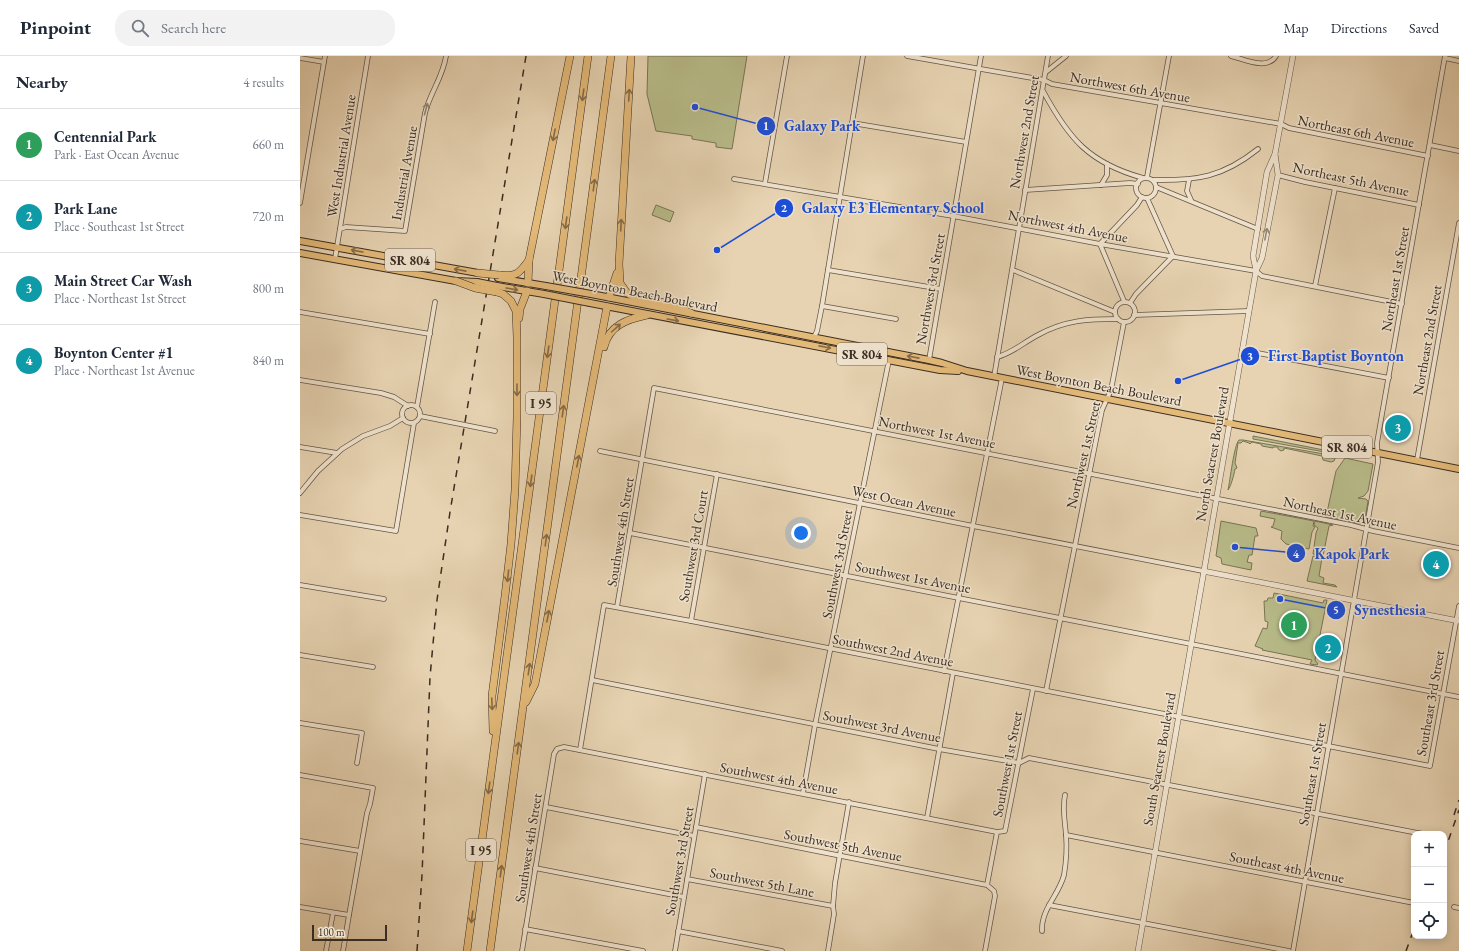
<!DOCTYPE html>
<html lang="en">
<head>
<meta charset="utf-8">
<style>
	:root { --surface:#fff; --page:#f2f2f3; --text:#1f2937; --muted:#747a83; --line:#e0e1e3; --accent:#b45309 }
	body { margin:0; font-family:"EB Garamond",serif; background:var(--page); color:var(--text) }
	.controls { position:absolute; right:12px; bottom:12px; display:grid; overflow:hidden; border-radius:8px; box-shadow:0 2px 10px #0003 }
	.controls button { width:36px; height:36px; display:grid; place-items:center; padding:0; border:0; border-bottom:1px solid var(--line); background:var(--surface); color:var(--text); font:20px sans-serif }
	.scale { position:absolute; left:12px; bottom:10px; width:75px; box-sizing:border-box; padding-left:4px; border:2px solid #3a2d22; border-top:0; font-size:11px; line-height:14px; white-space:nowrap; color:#3a2d22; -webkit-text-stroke:3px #efe2cd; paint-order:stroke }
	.you { position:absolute; left:501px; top:477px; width:14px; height:14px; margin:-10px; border:3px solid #fff; border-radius:50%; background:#1a73e8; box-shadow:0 0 0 6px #1a73e833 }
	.badge { display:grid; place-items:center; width:26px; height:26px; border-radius:50%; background:var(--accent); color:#fff; font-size:13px; font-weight:700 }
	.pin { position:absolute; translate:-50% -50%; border:2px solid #fff; box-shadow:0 1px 4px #0006 }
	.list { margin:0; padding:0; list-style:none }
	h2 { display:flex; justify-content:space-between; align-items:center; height:52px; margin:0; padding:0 16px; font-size:17px }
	h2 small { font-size:13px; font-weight:400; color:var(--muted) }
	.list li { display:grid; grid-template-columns:26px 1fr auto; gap:12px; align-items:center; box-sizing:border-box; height:72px; padding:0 16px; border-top:1px solid var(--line) }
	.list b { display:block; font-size:15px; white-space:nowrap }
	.list p { margin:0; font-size:13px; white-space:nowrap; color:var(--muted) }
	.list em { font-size:13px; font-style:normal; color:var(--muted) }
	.icon { flex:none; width:22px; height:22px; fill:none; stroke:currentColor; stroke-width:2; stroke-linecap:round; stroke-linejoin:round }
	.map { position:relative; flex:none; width:1159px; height:895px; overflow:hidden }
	header { display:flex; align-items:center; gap:24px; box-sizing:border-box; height:56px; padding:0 20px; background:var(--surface); border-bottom:1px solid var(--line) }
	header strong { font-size:19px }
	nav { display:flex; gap:22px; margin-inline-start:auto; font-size:14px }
	.search { width:280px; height:36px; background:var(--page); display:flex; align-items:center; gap:10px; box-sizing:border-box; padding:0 14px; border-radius:16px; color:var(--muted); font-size:15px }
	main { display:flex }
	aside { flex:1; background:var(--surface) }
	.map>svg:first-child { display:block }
	.green { fill:#b8bc8a; stroke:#797456 }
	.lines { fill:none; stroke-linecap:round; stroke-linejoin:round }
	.minor-casing { stroke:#655646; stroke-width:5.5 }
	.tertiary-casing { stroke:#655646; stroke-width:6 }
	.primary-casing { stroke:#3a2d22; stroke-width:8 }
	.motorway-casing { stroke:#3a2d22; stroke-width:8 }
	.minor { stroke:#efe2cd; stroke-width:4 }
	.tertiary { stroke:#efe2cd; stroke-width:5 }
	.primary { stroke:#e4ba79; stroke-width:6 }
	.motorway { stroke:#e4ba79; stroke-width:7 }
	.rail { stroke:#3a2d22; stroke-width:1.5; stroke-dasharray:7 7; stroke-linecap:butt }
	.primary-bridge-casing { stroke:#3a2d22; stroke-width:8; stroke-linecap:butt }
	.motorway-bridge-casing { stroke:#3a2d22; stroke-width:8; stroke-linecap:butt }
	.primary-bridge { stroke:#e4ba79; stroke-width:6 }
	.motorway-bridge { stroke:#e4ba79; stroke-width:7 }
	.oneway { stroke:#866c49 }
	.oneway2 { stroke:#948878 }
	.labels { text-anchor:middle; stroke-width:3; stroke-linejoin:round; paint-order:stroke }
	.shield { fill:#efe2cd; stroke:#706355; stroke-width:1 }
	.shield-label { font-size:13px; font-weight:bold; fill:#3a2d22 }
	.street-label { font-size:14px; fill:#3a2d22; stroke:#efe2cd }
	.leader { fill:none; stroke:#1d4ed8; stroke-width:1.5 }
	.callout-dot { fill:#1d4ed8; stroke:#efe2cd; stroke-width:1.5 }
	.mark-label { font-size:12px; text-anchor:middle; font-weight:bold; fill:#fff }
	.callout-label { font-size:15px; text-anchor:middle; font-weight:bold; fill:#1d4ed8; stroke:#efe2cd; stroke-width:3; stroke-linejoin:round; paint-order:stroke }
</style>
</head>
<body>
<header>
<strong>Pinpoint</strong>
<div class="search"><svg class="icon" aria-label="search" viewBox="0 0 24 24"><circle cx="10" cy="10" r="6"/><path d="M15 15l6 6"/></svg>Search here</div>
<nav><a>Map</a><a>Directions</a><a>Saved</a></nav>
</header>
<main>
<aside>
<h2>Nearby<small>4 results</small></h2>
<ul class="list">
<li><span class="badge" style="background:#2e9e5b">1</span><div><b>Centennial Park</b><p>Park · East Ocean Avenue</p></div><em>660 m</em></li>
<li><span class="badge" style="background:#0f9aa8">2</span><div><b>Park Lane</b><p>Place · Southeast 1st Street</p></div><em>720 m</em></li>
<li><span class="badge" style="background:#0f9aa8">3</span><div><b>Main Street Car Wash</b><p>Place · Northeast 1st Street</p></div><em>800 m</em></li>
<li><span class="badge" style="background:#0f9aa8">4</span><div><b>Boynton Center #1</b><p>Place · Northeast 1st Avenue</p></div><em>840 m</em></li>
</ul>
</aside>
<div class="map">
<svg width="1159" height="895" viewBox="0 0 1159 895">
	<rect width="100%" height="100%" fill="#e7d3b2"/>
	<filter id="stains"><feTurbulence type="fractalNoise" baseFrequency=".005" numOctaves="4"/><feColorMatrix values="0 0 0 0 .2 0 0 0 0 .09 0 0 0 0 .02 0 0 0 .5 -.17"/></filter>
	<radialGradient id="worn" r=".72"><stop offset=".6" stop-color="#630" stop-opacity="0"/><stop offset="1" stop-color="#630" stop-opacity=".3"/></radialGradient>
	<g class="green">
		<polygon points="348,0 447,0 432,93 416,91 416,87 392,83 392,80 356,75 347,38"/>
		<polygon points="356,149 374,156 370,166 352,159"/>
		<polygon points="953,380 1034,396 1036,398 953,383"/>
		<path d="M939 384H943L1036 400 1034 405 1031 406 1023 404 1022 400 984 392V394L981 395 978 393V391H973V392L962 390 961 388 952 386 950 388 949 387 943 385 941 387H938L935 407 937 412 935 413C934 419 931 430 928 434 930 425 934 389 939 384Z"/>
		<polygon points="1045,402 1073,408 1068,435 1064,440 1058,442 1066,443 1068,445 1065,464 1060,468 1026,461 1036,415"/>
		<polygon points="961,455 1014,465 1013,470 1015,471 1012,476 1009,493 986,488 981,483 982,475 971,471 973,470 975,463 960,460"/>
		<polygon points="921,465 956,472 958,480 955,480 952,499 949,499 947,506 952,507 951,514 922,508 921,502 916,500"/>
		<polygon points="1015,465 1033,469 1029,470 1023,500 1013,498 1016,477 1018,472 1014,469"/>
		<polygon points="1013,500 1022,502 1019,520 1024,522 1023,527 1035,529 1037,531 1007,525"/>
		<polygon points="974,537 1023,547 1024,544 1027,544 1015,604 1018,608 1017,609 1010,608 1012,604 962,594 963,593 955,590 963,572 967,573 968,566 965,565 964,545 967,545 968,542 973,542"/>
	</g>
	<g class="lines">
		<g class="minor-casing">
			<g id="minor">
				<polyline points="607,0 744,24 752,28 981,68 989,72 1128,100"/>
				<path d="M931 0C944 3 967 15 976 0"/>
				<polyline points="0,2 24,6"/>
				<polyline points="1145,2 1159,5"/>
				<polyline points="746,16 766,0"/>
				<path d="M743 35C769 83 789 107 843 122"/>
				<polyline points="552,67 666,86"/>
				<polyline points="1130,89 1159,95"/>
				<polyline points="978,119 1005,126 1119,149"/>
				<polyline points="847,121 869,0"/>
				<circle cx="846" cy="132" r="10"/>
				<polyline points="434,123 653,160 800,188 956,215 962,220 1102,248"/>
				<path d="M853 124C897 125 923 121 958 93"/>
				<polyline points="889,124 887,135 891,144"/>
				<polyline points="465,127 487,0"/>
				<polyline points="801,129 807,119 807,108"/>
				<polyline points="856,131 958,173"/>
				<polyline points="725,134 830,127 838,128"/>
				<polyline points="0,147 25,0"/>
				<path d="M40 173 46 171 105 175 125 57C130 37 143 21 146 0"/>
				<polyline points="35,203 68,0"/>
				<polyline points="528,214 641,233"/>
				<polyline points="713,214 815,256"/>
				<polyline points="1015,230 1035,132"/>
				<polyline points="824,245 800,188 837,149 842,141"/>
				<circle cx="825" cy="256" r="10"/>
				<polyline points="830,247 836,238 873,200 847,142"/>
				<polyline points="522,250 596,263"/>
				<polyline points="0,256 130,278"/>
				<polyline points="834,259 949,255"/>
				<polyline points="514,281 517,275 522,250 563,0"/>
				<polyline points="942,294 1089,322"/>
				<path d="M697 301C713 297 724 286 738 279 765 264 788 263 818 263"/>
				<polyline points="629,304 681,0"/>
				<polyline points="694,321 748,0"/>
				<polyline points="0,324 81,337 94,341 108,350"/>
				<circle cx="111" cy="358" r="9"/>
				<polyline points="117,351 135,246"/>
				<polyline points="120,360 195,375"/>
				<polyline points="0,391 37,397"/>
				<polyline points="300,395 673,470 903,515"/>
				<polyline points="1117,404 1159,167"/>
				<polyline points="0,437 18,415 42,393 63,380 90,370 103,362"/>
				<polyline points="0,459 96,475 114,367"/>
				<polyline points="330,477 1159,641"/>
				<polyline points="0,529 84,543"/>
				<polyline points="317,551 354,332 1051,469 1073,475 1159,492"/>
				<polyline points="391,565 417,418"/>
				<polyline points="0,599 73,611"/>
				<polyline points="644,615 702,322"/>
				<polyline points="292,624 639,693 719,707 729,702 1123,778"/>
				<polyline points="746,635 802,354 811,334 824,266"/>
				<polyline points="0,667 62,677 57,707"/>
				<polyline points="280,694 304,549 391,565 1130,710 1159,550"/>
				<polyline points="0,719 73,732 70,748 67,757 49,859 0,851"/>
				<polyline points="503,737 515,669 589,304"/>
				<polyline points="246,751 394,780"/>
				<polyline points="627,762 653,617"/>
				<polyline points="396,771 687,829"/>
				<polyline points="766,779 1114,847"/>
				<polyline points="0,785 60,795"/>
				<polyline points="235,812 384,841"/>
				<polyline points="387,823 533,850"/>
				<polyline points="749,849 989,895"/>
				<polyline points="1154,851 1159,852"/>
				<polyline points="225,873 343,895"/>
				<polyline points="378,875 482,895"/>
				<path d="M742 875C741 853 759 839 764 819 766 807 767 791 766 779 765 765 762 753 765 739"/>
				<polyline points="26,895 33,857"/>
				<polyline points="43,895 49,859"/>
				<polyline points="222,895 254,698 257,693 264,691 697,776"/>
				<polyline points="375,895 405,718"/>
				<polyline points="528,895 534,858 533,850 535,827 549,746"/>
				<polyline points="685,895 695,840 694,835 687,829 697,776 705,775 733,633"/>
				<polyline points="993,895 1078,406 1077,387 1082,358 1145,0"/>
			</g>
		</g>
		<g class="tertiary-casing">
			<g id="tertiary">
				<polyline points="956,214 953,200 967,116 975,98 993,0"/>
				<polyline points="903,515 1159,565"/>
				<polyline points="838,895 956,215 962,202 978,119 975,98"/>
			</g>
		</g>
		<g class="primary-casing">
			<g id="primary">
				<polyline points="0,185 178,217"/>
				<polyline points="0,197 156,225 177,226"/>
				<polyline points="198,222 246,230"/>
				<polyline points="197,230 244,238"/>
				<polyline points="291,238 629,304 642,307 667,315 1159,413"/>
				<polyline points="290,247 640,314 658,315"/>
			</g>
		</g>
		<g class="motorway-casing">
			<g id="motorway">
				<polyline points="331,0 319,208 320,227 327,237 334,241 365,247 391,257"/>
				<path d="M199 219C216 221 219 218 229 204"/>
				<polyline points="228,227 229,204 270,0"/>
				<polyline points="309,241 317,217"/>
				<polyline points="219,262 220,253 227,235"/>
				<path d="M304 291C309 269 328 263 347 259"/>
				<polyline points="226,646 235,628 307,251"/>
				<polyline points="193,675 192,640 205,540 211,488 215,434 217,361 217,281 216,255 211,245 203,238 197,236"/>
				<polyline points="167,895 288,0"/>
				<polyline points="190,895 311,0"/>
			</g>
		</g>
		<use href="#minor" class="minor"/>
		<use href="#tertiary" class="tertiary"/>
		<use href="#primary" class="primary"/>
		<use href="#motorway" class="motorway"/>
		<g class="rail">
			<polyline points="1154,759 1159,744"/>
			<polyline points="1144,797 1159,754"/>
			<polyline points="117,895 122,819 130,621 137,544 150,456 226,0"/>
			<polyline points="1106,895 1114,873"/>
		</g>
		<g class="primary-bridge-casing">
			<g id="primary-bridge">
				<polyline points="177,226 197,230"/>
				<polyline points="246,230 291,238"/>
				<polyline points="244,238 290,247"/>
			</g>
		</g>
		<g class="motorway-bridge-casing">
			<g id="motorway-bridge">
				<polyline points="178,217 199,219"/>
				<polyline points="156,225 175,232 197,236"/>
			</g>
		</g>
		<use href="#primary-bridge" class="primary-bridge"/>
		<use href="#motorway-bridge" class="motorway-bridge"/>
	</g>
	<defs><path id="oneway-shaft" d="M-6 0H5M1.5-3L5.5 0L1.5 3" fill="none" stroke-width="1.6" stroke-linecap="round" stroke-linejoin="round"/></defs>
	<g class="oneway">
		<use href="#oneway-shaft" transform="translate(283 39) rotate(98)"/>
		<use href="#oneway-shaft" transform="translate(329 39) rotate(-87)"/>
		<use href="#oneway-shaft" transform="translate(254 79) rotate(101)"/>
		<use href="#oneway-shaft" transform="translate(294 129) rotate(-82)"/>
		<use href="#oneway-shaft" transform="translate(266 167) rotate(98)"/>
		<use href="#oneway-shaft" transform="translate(321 169) rotate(-87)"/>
		<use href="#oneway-shaft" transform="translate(57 195) rotate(-170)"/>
		<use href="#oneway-shaft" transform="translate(160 214) rotate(-169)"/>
		<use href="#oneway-shaft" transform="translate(212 233) rotate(10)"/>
		<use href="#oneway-shaft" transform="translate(373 264) rotate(10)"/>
		<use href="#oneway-shaft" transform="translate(316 272) rotate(-42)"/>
		<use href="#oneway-shaft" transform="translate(525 291) rotate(11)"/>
		<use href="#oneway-shaft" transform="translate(248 296) rotate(98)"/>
		<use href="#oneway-shaft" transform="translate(613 301) rotate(-169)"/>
		<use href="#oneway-shaft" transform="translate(217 334) rotate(90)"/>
		<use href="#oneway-shaft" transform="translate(263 355) rotate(-82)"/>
		<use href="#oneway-shaft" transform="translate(278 405) rotate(-79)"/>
		<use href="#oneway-shaft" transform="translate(231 425) rotate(98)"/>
		<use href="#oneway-shaft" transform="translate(246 484) rotate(-82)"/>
		<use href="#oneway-shaft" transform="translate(208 520) rotate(96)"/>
		<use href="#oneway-shaft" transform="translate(248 560) rotate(-79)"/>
		<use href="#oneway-shaft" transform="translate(229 613) rotate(-82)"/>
		<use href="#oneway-shaft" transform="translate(192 648) rotate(87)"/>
		<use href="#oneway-shaft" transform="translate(218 692) rotate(-82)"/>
		<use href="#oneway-shaft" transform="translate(189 732) rotate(98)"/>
		<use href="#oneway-shaft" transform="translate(201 815) rotate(-82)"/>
		<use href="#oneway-shaft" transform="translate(172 861) rotate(98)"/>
	</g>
	<g class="oneway2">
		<use href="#oneway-shaft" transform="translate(126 53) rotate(-75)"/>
		<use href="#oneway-shaft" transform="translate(966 178) rotate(-79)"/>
	</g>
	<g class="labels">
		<g class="shield">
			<rect x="85" y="193" width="50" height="22" rx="3"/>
			<rect x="537" y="287" width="50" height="22" rx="3"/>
			<rect x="226" y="336" width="30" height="22" rx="3"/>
			<rect x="1022" y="380" width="50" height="22" rx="3"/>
			<rect x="166" y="783" width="30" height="22" rx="3"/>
		</g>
		<g class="shield-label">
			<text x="110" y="209">SR 804</text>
			<text x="562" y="303">SR 804</text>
			<text x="241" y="352">I 95</text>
			<text x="1047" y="396">SR 804</text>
			<text x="181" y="799">I 95</text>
		</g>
		<g class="street-label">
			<text transform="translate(830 31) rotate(10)" y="5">Northwest 6th Avenue</text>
			<text transform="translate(1056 75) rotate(11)" y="5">Northeast 6th Avenue</text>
			<text transform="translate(724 76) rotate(-80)" y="5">Northwest 2nd Street</text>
			<text transform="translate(41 100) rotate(-81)" y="5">West Industrial Avenue</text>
			<text transform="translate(104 117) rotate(-80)" y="5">Industrial Avenue</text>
			<text transform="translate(1051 123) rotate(12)" y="5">Northeast 5th Avenue</text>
			<text transform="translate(768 170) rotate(11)" y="5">Northwest 4th Avenue</text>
			<text transform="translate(1095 223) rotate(-80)" y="5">Northeast 1st Street</text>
			<text transform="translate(630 233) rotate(-80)" y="5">Northwest 3rd Street</text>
			<text transform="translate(335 235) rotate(11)" y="5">West Boynton Beach Boulevard</text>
			<text transform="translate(1127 284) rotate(-80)" y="5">Northeast 2nd Street</text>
			<text transform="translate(799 329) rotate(11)" y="5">West Boynton Beach Boulevard</text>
			<text transform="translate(637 376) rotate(11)" y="5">Northwest 1st Avenue</text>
			<text transform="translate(912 398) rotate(-80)" y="5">North Seacrest Boulevard</text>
			<text transform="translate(783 399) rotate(-77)" y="5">Northwest 1st Street</text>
			<text transform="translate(604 445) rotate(12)" y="5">West Ocean Avenue</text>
			<text transform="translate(1040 457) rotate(12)" y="5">Northeast 1st Avenue</text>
			<text transform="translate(320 476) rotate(-81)" y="5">Southwest 4th Street</text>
			<text transform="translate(393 490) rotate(-80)" y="5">Southwest 3rd Court</text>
			<text transform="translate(537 508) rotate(-79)" y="5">Southwest 3rd Street</text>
			<text transform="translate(613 521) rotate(11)" y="5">Southwest 1st Avenue</text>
			<text transform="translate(593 594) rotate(11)" y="5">Southwest 2nd Avenue</text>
			<text transform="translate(1130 647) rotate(-80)" y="5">Southeast 3rd Street</text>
			<text transform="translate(582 670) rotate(11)" y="5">Southwest 3rd Avenue</text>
			<text transform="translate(859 703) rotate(-80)" y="5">South Seacrest Boulevard</text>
			<text transform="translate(707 708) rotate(-79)" y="5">Southwest 1st Street</text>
			<text transform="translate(1012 718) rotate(-80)" y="5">Southeast 1st Street</text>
			<text transform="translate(479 722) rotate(11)" y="5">Southwest 4th Avenue</text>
			<text transform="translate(543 789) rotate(11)" y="5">Southwest 5th Avenue</text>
			<text transform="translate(228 792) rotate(-81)" y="5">Southwest 4th Street</text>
			<text transform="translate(379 805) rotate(-80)" y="5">Southwest 3rd Street</text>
			<text transform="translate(987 811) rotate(11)" y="5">Southeast 4th Avenue</text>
			<text transform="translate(462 826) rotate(11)" y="5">Southwest 5th Lane</text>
		</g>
	</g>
	<path class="leader" d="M395 51L466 70M417 194L484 152M878 325L950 300M935 491L996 497M980 543L1036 554"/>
	<g class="callout-dot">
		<circle cx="395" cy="51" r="4"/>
		<circle cx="417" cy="194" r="4"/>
		<circle cx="878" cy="325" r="4"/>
		<circle cx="935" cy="491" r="4"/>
		<circle cx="980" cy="543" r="4"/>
		<circle cx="466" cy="70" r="10"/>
		<circle cx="484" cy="152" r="10"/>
		<circle cx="950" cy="300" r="10"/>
		<circle cx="996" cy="497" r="10"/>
		<circle cx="1036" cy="554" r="10"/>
	</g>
	<g class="mark-label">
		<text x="466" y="74">1</text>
		<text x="484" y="156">2</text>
		<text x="950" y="304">3</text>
		<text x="996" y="502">4</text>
		<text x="1036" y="558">5</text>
	</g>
	<g class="callout-label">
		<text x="522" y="75">Galaxy Park</text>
		<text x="593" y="157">Galaxy E3 Elementary School</text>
		<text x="1036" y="305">First Baptist Boynton</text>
		<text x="1052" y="503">Kapok Park</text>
		<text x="1090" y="559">Synesthesia</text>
	</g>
	<rect width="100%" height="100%" filter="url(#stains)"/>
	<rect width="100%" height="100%" fill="url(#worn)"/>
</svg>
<div class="controls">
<button>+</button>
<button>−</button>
<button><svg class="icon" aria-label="locate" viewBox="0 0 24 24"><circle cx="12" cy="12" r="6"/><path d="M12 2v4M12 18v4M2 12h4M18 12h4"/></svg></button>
</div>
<div class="scale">100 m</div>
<div class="you"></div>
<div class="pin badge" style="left:994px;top:569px;background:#2e9e5b">1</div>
<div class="pin badge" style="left:1028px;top:592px;background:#0f9aa8">2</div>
<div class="pin badge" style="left:1098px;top:372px;background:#0f9aa8">3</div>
<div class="pin badge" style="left:1136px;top:508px;background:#0f9aa8">4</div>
</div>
</main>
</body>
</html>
